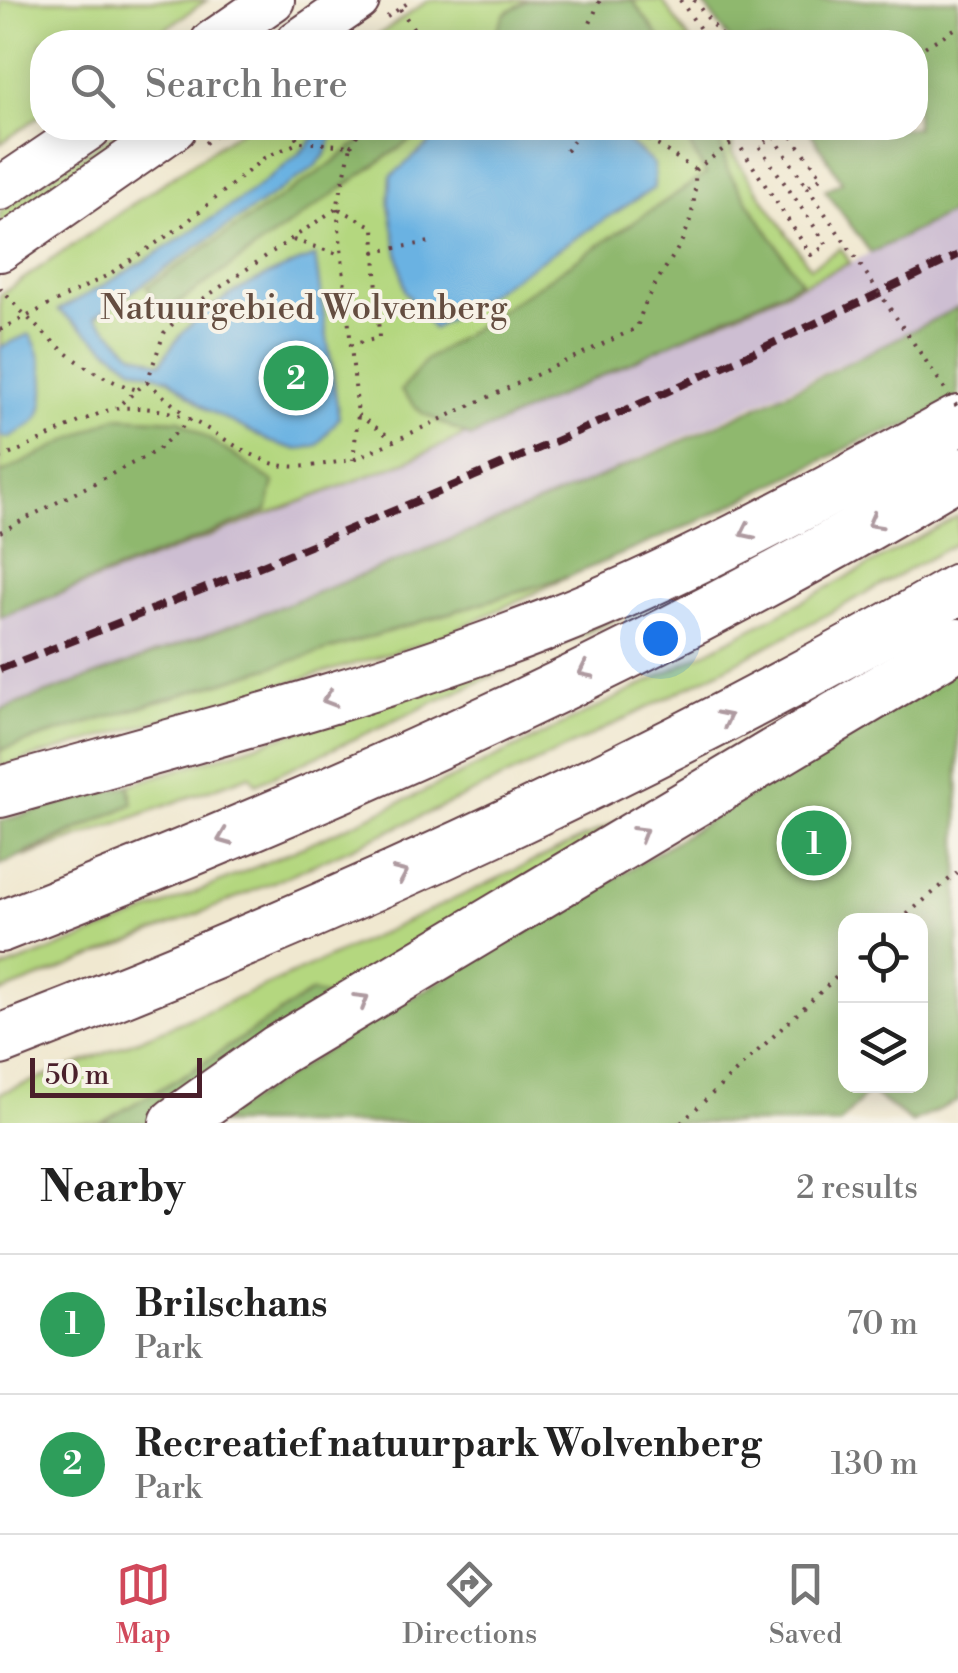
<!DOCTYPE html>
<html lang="en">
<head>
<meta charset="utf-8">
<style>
	:root { --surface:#fff; --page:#f2f2f2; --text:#222; --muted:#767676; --line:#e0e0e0; --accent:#d1495b }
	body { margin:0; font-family:"Libre Bodoni",serif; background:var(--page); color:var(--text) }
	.controls { position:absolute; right:30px; bottom:30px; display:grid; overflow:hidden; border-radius:20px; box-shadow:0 5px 25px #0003 }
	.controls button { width:90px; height:90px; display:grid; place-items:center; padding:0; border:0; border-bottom:2px solid var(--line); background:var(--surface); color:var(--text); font:50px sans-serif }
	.scale { position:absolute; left:30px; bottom:25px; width:172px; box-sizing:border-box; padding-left:10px; border:5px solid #4a1f2b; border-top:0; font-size:28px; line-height:35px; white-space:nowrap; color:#4a1f2b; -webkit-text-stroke:8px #f7f3e8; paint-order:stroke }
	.you { position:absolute; left:660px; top:638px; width:35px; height:35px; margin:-25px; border:8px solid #fff; border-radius:50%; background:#1a73e8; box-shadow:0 0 0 15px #1a73e833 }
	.badge { display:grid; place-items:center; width:65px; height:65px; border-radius:50%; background:var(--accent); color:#fff; font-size:32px; font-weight:700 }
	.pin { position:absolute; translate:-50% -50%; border:5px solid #fff; box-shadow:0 2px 10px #0006 }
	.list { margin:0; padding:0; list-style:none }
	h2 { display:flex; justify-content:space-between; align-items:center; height:130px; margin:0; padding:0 40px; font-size:42px }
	h2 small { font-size:32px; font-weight:400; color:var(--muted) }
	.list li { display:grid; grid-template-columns:65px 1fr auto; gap:30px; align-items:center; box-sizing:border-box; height:140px; padding:0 40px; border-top:2px solid var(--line) }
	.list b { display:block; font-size:38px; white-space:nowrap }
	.list p { margin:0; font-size:32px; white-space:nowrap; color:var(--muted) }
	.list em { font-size:32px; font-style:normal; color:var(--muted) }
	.icon { flex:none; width:55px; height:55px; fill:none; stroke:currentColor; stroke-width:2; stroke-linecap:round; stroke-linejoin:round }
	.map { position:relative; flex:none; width:958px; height:1123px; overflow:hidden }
	.search { position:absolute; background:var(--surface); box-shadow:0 5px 25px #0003; left:30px; right:30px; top:30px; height:110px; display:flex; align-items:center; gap:25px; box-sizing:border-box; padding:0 35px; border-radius:40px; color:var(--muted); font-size:38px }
	.sheet { height:410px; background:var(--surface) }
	nav { display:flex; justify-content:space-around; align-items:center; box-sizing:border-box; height:140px; border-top:2px solid var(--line); background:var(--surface); font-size:28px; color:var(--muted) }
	nav a { display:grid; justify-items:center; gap:5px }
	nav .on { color:var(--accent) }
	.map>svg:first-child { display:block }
	.industrial { fill:#cdbed2 }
	.green { fill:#b4d77f; stroke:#7f7b55; stroke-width:2.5 }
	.forest { fill:#8fb86e; stroke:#6c6c4c; stroke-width:2.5; fill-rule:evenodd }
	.water { fill:#6bb2e2; stroke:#5a6886; stroke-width:2.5 }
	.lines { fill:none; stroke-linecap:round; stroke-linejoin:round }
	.primary-casing { stroke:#633d44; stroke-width:46 }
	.highway-casing { stroke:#633d44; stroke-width:54 }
	.path { stroke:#633d44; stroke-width:4; stroke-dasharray:2.5 8; stroke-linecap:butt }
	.primary { stroke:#fff; stroke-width:42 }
	.highway { stroke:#fff; stroke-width:50 }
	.rail { stroke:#4a1f2b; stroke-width:8; stroke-dasharray:15 8; stroke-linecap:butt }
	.path-bridge { stroke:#633d44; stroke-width:4; stroke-dasharray:2.5 8; stroke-linecap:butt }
	.oneway { stroke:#ae9aa0 }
	.labels { text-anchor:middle; stroke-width:8; stroke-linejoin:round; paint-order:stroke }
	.park-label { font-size:35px; fill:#644d40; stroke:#f7f3e8 }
</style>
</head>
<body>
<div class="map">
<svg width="958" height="1123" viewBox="0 0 958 1123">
	<rect width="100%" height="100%" fill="#f7f3e8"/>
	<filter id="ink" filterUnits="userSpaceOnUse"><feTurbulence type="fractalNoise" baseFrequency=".01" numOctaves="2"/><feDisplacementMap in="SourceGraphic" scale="20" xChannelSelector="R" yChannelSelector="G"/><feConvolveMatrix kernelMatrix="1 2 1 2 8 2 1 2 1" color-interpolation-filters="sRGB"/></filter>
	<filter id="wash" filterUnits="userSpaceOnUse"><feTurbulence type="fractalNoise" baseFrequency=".0048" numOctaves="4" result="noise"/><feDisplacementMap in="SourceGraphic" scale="40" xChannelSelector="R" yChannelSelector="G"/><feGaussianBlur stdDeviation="2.25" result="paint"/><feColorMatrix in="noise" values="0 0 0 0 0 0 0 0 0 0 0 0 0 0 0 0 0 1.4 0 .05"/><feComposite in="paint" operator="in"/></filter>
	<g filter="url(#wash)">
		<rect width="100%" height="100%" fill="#f0e8d0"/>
		<polygon class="industrial" points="958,209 958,307 921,327 587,482 272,613 0,710 0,617 407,461 850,263"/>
		<g class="green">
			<polygon points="0,0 207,0 146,42 42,42 42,114 0,144"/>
			<polygon points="429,0 662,0 691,42 368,42"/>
			<polygon points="121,128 144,128 0,228 0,212"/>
			<polygon points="244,128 733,128 732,153 810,267 841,248 850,263 407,461 0,617 0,295"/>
			<path d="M958 516V542C651 716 330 867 0 993V970C332 846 649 689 958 516Z"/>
			<polygon points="570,576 432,641 0,767 0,750"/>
			<polygon points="633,611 256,784 250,775 24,857 132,804 129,785 296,732"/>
			<path d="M648 807 344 1002 311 992 193 1070 101 1123H0V1093C223 1013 435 908 648 807Z"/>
		</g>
		<g class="forest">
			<polygon points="528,0 632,0 663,42 491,42 505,13"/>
			<polygon points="701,0 958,0 958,209 871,253 825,190 842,182 808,128 916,128 916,42 731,42"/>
			<polygon points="378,128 428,128 162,314 147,287 325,168"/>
			<polygon points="660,128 716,128 728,171 801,282 471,437 422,413 401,391 426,360 706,174 689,144"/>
			<path d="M958 307V398L912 424 866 439 697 522 570 576 0 750V710C324 594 653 467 958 307Z"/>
			<polygon points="116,417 180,420 274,482 267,511 0,617 0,474"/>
			<path d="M958 668V1101L912 1122 869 1091 840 1123H216L363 1026 569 906ZM846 921H920V1086H846Z"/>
			<polygon points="129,785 133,804 0,865 0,821"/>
			<polygon points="311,992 344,1002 150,1123 101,1123 193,1070"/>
		</g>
		<g class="water">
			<path d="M320 128H335L326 154 313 168 95 317 133 353 161 363C192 307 256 278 315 256L339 418 318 445 298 450 271 442 206 409 170 379 132 367 58 310C108 285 301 171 320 128Z"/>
			<polygon points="448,128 611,128 654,164 654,188 433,329 405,291 389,205 391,176"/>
			<path d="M29 334C43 349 51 403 36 420 30 427 17 433 8 438L0 436V347Z"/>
		</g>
	</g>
	<g filter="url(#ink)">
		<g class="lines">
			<g class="primary-casing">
				<g id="primary">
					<polyline points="212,42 273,0"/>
					<polyline points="297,42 358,0"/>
					<polyline points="0,189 90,128"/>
					<polyline points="0,250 175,128"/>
				</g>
			</g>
			<g class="highway-casing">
				<g id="highway">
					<path d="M0 792C185 740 372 693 551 623 691 568 825 493 958 421"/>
					<path d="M0 927C329 800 655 654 958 473"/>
					<path d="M0 1040C330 913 651 767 958 589"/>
					<polyline points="175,1123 278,1050 958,644"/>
				</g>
			</g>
			<g class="path">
				<polyline points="680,0 709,42"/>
				<polyline points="694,0 726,42"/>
				<polyline points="400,9 423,42"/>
				<polyline points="387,17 412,0"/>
				<polyline points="163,42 179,31"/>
				<polyline points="582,42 600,0"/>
				<polyline points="916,52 958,27"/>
				<polyline points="289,128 300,142"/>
				<polyline points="631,128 694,169"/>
				<polyline points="741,128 741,148 811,255 827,245 759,146 773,136"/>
				<polyline points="768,128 807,187 822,177 786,128"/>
				<polyline points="205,143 227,128"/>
				<polyline points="351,146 361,128"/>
				<polyline points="566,151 583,128"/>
				<polyline points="337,208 358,415 353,460"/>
				<polyline points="339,209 374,227 379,338 350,345"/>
				<polyline points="293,240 341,255"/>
				<polyline points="374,252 430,242"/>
				<path d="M0 288C38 330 81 375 138 390"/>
				<polyline points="0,330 108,275 182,226 264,158 300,142 351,146 337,208 185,311 164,333 147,382 118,406"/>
				<polyline points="147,382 183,413"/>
				<polyline points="358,415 391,438"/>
				<path d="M0 458C30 448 98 409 120 408 197 405 208 438 269 462 295 472 326 463 353 460L637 328C655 259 698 255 695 170L741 136"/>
				<polyline points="0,532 156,451 192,418"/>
				<polyline points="899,921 958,872"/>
				<polyline points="681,1123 846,968"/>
			</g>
			<use href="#primary" class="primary"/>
			<use href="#highway" class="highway"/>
			<path class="rail" d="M0 669C325 544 645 408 958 255"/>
			<polyline class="path-bridge" points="807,187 958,408"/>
		</g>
		<defs><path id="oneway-chevron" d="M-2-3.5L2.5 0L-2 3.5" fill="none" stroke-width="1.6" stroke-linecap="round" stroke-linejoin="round" transform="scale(2.5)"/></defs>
		<g class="oneway">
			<use href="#oneway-chevron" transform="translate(874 522) rotate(151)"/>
			<use href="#oneway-chevron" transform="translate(747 532) rotate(154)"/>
			<use href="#oneway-chevron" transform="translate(585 671) rotate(154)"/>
			<use href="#oneway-chevron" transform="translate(329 699) rotate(163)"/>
			<use href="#oneway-chevron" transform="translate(725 718) rotate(-27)"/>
			<use href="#oneway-chevron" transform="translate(641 833) rotate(-31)"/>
			<use href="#oneway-chevron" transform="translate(224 838) rotate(158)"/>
			<use href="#oneway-chevron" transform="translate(401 874) rotate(-24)"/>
			<use href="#oneway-chevron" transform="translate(362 1000) rotate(-31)"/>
		</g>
	</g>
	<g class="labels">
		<g class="park-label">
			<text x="304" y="319">Natuurgebied Wolvenberg</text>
		</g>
	</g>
</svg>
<div class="controls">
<button><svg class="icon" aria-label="locate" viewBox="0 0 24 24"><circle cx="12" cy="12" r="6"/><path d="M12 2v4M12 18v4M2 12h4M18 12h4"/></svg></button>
<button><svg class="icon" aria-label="layers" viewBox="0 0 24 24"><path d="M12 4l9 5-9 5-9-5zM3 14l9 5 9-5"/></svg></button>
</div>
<div class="scale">50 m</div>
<div class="you"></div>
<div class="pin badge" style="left:814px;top:843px;background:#2e9e5b">1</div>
<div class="pin badge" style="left:296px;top:378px;background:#2e9e5b">2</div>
<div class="search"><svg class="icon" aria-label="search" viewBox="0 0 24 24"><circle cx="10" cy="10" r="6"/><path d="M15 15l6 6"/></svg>Search here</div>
</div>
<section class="sheet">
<h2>Nearby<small>2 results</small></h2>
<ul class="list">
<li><span class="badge" style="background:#2e9e5b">1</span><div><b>Brilschans</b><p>Park</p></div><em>70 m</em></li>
<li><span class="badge" style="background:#2e9e5b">2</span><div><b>Recreatief natuurpark Wolvenberg</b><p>Park</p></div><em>130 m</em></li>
</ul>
</section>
<nav>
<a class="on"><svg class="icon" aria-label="map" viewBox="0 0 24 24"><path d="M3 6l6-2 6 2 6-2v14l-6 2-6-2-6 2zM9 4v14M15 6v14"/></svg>Map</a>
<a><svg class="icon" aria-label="directions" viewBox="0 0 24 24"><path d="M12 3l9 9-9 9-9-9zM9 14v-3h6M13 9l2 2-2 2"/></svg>Directions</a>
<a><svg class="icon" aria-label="saved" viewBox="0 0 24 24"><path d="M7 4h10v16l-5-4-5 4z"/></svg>Saved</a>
</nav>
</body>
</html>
